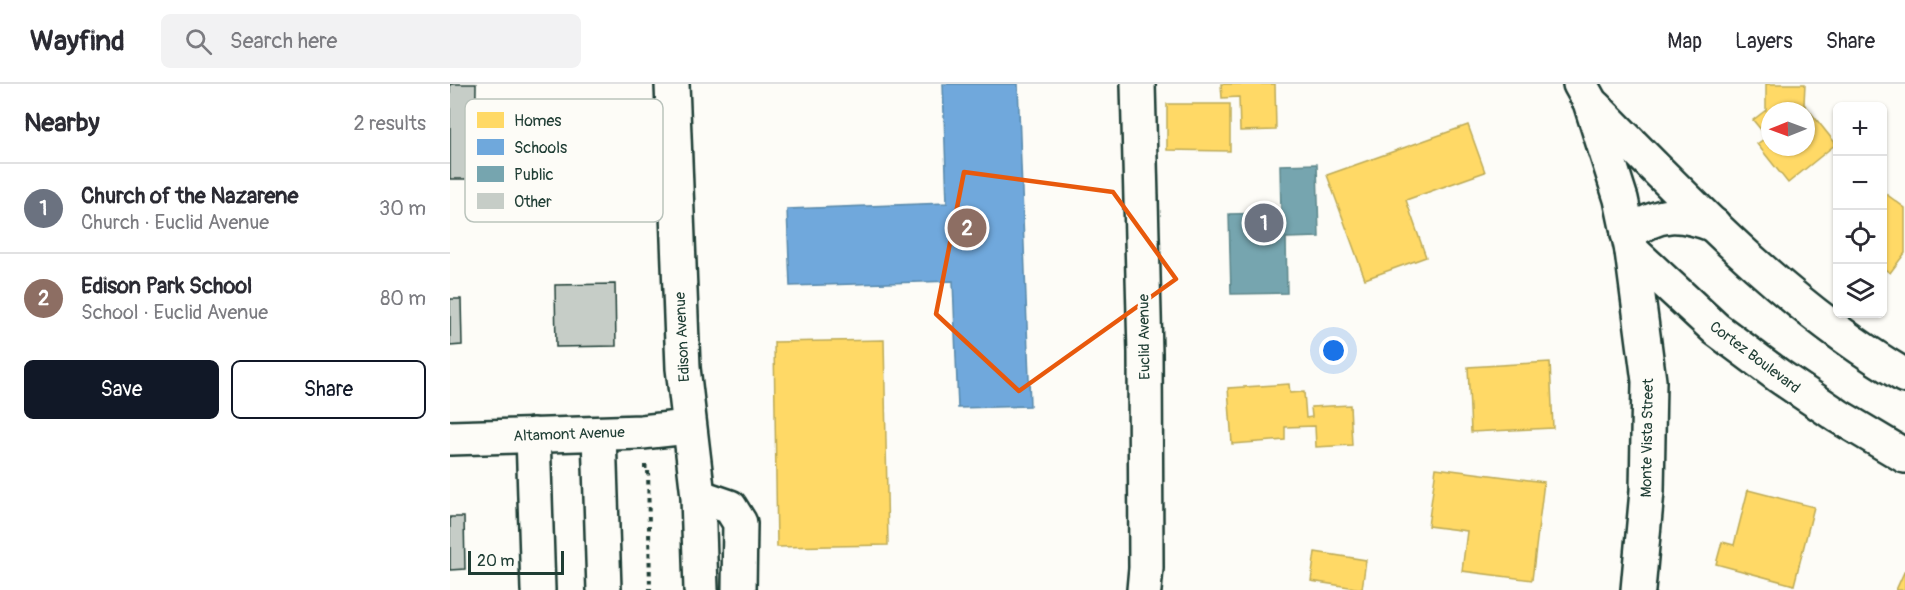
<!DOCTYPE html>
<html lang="en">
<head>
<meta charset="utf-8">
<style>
	:root { --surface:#fff; --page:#f2f2f3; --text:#2b2b33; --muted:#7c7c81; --line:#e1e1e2; --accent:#111827 }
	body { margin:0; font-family:Pangolin,sans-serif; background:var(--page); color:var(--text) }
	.controls { position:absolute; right:18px; top:18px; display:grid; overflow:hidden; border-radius:9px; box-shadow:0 2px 4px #0004 }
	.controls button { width:54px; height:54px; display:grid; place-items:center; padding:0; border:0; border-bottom:2px solid var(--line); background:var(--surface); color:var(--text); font:30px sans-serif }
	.compass { position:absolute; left:1311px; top:18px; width:54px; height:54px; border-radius:50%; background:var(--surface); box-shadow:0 2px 4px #0004; rotate:269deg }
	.scale { position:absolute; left:18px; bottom:15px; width:96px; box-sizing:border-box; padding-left:6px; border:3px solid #1f3d34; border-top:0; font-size:16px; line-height:21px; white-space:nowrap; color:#1f3d34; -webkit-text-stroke:4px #fdfcf7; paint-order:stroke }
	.you { position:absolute; left:884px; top:267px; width:21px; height:21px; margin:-15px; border:4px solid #fff; border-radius:50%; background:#1a73e8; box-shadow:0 0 0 9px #1a73e833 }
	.badge { display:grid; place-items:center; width:39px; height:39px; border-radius:50%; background:var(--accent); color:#fff; font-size:20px; font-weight:700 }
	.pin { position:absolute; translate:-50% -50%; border:3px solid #fff; box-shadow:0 2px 6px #0006 }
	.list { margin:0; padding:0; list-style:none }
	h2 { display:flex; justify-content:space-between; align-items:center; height:78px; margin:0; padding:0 24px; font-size:26px }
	h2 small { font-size:20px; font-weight:400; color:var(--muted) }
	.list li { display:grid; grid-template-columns:39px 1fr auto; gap:18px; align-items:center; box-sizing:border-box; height:90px; padding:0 24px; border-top:2px solid var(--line) }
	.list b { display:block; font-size:22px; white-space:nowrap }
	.list p { margin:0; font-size:20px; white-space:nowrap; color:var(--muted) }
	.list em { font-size:20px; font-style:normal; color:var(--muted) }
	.actions { display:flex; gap:12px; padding:18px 24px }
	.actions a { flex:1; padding:14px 0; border:2px solid var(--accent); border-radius:9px; text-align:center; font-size:21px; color:var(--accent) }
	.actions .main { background:var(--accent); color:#fff }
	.icon { flex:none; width:33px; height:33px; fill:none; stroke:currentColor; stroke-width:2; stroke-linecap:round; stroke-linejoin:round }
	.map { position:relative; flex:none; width:1455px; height:506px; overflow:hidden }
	header { display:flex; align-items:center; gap:36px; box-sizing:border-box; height:84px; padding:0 30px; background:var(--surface); border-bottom:2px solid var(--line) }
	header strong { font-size:28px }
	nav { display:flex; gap:33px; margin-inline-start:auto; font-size:21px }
	.search { width:420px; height:54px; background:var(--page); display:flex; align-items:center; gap:15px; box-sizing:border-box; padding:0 21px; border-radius:9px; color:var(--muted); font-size:22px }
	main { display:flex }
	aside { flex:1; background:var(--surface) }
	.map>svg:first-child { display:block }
	.homes { fill:#ffd966; stroke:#bcaa57; stroke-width:1.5; fill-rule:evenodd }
	.schools { fill:#6fa8dc; stroke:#5788aa; stroke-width:1.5 }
	.public { fill:#76a5af; stroke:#5c868a; stroke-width:1.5 }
	.building { fill:#c6cdc7; stroke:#1f3d34; stroke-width:1.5 }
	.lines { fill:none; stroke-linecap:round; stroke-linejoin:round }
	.minor-casing { stroke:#1f3d34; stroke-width:38 }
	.path { stroke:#1f3d34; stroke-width:4; stroke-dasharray:4.5 4.5; stroke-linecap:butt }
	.minor { stroke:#fdfcf7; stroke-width:33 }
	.marked { fill:none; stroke:#e8590c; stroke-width:4.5; stroke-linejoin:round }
	.labels { text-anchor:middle; stroke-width:6; stroke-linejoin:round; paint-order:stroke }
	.street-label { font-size:15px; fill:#1f3d34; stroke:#fdfcf7 }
	.key { fill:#fdfcf7; stroke:#bac3bc; stroke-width:1.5 }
	.key-label { font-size:16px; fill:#1f3d34 }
</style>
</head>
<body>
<header>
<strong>Wayfind</strong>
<div class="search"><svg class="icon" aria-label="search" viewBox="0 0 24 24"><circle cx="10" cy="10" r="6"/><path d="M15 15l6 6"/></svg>Search here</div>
<nav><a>Map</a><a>Layers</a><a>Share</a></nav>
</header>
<main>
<aside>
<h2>Nearby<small>2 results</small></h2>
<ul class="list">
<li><span class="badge" style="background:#6b7280">1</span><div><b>Church of the Nazarene</b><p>Church · Euclid Avenue</p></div><em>30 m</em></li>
<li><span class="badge" style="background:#8d6e63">2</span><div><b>Edison Park School</b><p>School · Euclid Avenue</p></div><em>80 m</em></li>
</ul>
<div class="actions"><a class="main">Save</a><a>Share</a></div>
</aside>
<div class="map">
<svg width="1455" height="506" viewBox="0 0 1455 506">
	<rect width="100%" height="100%" fill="#fdfcf7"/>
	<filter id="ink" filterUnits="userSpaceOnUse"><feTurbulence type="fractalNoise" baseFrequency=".0167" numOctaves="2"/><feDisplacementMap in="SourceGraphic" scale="12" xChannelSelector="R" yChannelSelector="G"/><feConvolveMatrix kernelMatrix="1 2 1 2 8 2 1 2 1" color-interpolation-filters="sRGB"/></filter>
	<g filter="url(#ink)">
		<g class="homes">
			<polygon points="771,0 825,0 826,46 790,47 789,13 772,14"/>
			<path d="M1316 0H1355L1354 20 1386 60 1338 99 1307 60 1317 53 1303 36 1316 26ZM1320 27H1356V63H1320Z"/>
			<polygon points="717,20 780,20 780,67 717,66"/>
			<polygon points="1018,41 1035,88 956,116 976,173 915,195 877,91"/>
			<polygon points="1432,107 1455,124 1455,169 1440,189 1432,183"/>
			<polygon points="434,256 438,461 327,463 324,258"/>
			<polygon points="1100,278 1103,344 1021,348 1018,283"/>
			<polygon points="839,300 840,309 854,308 856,334 862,333 861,323 900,321 902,361 866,363 865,342 835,343 835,356 782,360 778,304"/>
			<polygon points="986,384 1094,398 1082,496 1012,487 1017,447 978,442"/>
			<polygon points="1298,406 1364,423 1344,501 1266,480 1272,458 1284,461"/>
			<polygon points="865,468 916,476 912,505 861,497"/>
			<polygon points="1455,486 1455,506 1446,506"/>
		</g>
		<polygon class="schools" points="493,0 568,0 580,322 508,324 503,197 340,202 337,125 497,119"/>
		<polygon class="public" points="867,80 869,153 836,154 837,209 781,210 779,130 831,129 830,81"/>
		<g class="building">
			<polygon points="0,0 26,0 25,95 0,95"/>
			<polygon points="165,200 166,262 106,263 105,201"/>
			<polygon points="0,215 11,215 12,261 0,262"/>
			<polygon points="0,433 14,433 15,485 0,486"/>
		</g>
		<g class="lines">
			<g class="minor-casing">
				<g id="minor">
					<polyline points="222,0 233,284 248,412 251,506"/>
					<polyline points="688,0 695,269 696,484 694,506"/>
					<polyline points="1130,0 1140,18 1171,115 1182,167 1199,297 1197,407 1188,506"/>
					<path d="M1145 23C1240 119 1337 223 1455 292"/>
					<path d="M1178 150C1210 127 1229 128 1264 141"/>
					<polyline points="1182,167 1266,245 1329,292 1388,332 1455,372"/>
					<polyline points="149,350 154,506"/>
					<polyline points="83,351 88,506"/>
					<polyline points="0,354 192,348 238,343"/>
					<polyline points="248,412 280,423 290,439 289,506"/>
				</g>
			</g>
			<polyline class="path" points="193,383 198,383 200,506"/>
			<use href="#minor" class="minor"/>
		</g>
	</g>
	<path class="marked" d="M514 88 663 108 726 195 569 307 486 230Z"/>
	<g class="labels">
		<g class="street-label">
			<text transform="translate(232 253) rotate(-93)" y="5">Edison Avenue</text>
			<text transform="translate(694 253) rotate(-91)" y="5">Euclid Avenue</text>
			<text transform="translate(1305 273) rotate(37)" y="5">Cortez Boulevard</text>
			<text transform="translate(119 350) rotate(-2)" y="5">Altamont Avenue</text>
			<text transform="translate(1197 354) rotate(-89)" y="5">Monte Vista Street</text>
		</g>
	</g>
	<rect x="15" y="15" width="198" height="123" rx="9" class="key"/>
	<rect x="27" y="28" width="27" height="16" fill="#ffd966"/>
	<rect x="27" y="55" width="27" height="16" fill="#6fa8dc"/>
	<rect x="27" y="82" width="27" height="16" fill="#76a5af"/>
	<rect x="27" y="109" width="27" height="16" fill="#c6cdc7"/>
	<g class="key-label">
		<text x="64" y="42">Homes</text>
		<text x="64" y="69">Schools</text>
		<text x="64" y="96">Public</text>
		<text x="64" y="123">Other</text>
	</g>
</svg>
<div class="controls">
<button>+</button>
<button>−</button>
<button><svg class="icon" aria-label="locate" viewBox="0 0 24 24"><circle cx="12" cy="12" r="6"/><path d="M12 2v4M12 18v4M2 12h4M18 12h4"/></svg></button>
<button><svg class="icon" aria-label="layers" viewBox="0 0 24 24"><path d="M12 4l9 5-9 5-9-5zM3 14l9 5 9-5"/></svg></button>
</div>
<svg class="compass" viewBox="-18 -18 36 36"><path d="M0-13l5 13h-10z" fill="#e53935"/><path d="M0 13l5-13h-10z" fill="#7c7c81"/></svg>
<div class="scale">20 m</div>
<div class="you"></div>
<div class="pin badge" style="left:814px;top:139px;background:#6b7280">1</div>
<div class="pin badge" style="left:517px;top:144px;background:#8d6e63">2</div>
</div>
</main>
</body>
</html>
